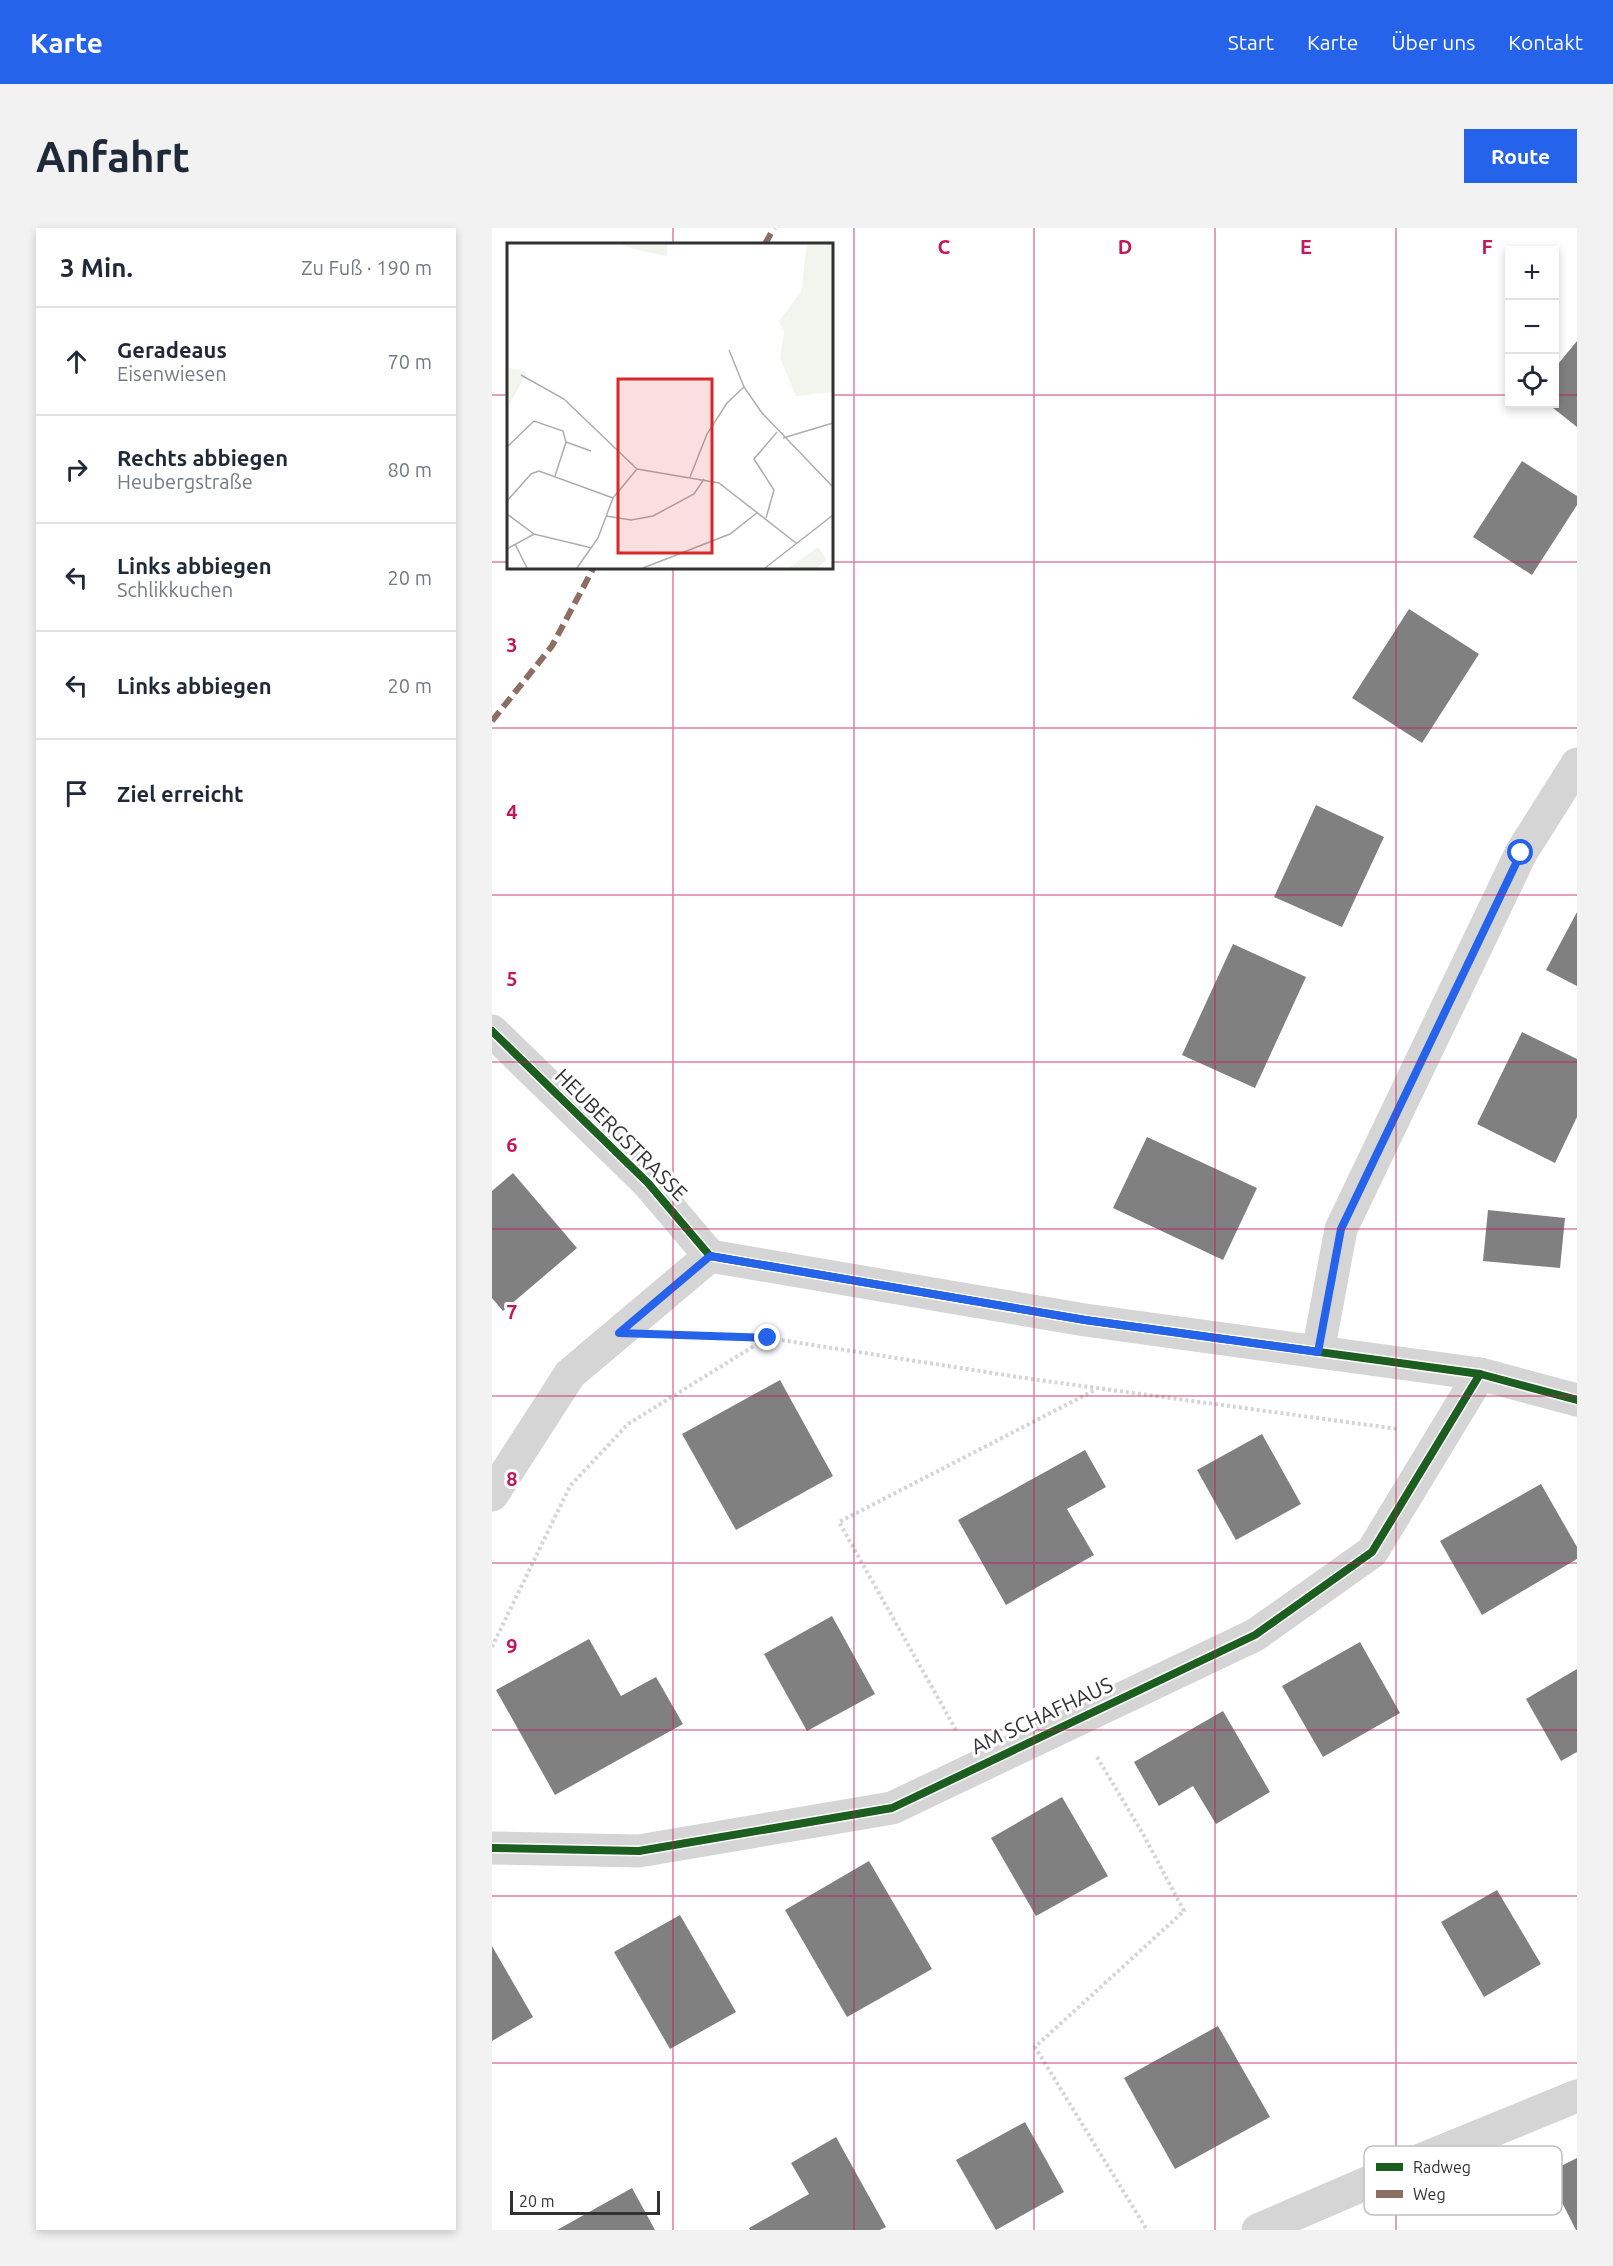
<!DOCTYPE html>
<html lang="de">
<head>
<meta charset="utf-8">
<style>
	:root { --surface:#fff; --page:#f2f2f3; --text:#1f2937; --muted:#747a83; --line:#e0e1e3; --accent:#2563eb }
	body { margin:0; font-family:Ubuntu,sans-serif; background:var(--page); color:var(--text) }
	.controls { position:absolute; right:18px; top:18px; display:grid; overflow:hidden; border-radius:0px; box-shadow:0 3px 9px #0003 }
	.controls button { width:54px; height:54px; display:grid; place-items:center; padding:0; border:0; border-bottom:2px solid var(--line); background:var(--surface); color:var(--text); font:30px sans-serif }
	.scale { position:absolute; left:18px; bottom:15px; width:150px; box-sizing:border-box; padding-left:6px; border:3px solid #313131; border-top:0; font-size:16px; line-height:21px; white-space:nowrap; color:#313131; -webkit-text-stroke:4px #fff; paint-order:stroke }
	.stop { position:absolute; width:18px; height:18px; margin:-14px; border:4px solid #2563eb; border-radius:50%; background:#fff }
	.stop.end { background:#2563eb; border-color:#fff; box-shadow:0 2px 6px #0008 }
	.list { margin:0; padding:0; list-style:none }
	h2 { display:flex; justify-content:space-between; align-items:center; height:78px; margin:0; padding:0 24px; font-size:26px }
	h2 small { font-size:20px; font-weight:400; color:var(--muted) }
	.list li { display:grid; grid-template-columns:39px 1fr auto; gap:18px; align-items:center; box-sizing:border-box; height:108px; padding:0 24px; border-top:2px solid var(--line) }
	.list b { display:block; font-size:22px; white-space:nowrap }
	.list p { margin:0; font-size:20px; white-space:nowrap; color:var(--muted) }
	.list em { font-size:20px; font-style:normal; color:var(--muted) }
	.icon { flex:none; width:33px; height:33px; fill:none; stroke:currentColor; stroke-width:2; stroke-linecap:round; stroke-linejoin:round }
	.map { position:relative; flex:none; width:1085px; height:2002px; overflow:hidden; border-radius:0px }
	header { display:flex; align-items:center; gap:36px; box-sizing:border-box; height:84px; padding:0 30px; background:var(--accent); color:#fff }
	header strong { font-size:28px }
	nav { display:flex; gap:33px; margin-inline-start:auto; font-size:21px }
	.intro { display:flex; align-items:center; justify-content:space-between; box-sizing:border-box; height:144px; padding:0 36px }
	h1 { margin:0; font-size:42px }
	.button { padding:15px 27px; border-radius:0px; background:var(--accent); color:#fff; font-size:21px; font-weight:700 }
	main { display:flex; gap:36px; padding:0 36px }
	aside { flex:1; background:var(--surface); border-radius:0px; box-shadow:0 3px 9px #0003 }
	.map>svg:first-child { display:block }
	.building { fill:#808080 }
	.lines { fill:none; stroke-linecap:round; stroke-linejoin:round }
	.path { stroke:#d5d5d5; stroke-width:4; stroke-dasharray:3 3; stroke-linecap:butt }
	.minor { stroke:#d5d5d5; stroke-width:33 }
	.quiet { stroke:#8d6e63; stroke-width:6; stroke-dasharray:12 6; stroke-linecap:butt }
	.cycleway-casing { stroke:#fff; stroke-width:11 }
	.cycleway { stroke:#1b5e20; stroke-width:8 }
	.route { stroke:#2563eb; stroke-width:8 }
	.grid { fill:none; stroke:#c2185b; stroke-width:1.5; stroke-opacity:0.55 }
	.labels { text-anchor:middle; stroke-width:6; stroke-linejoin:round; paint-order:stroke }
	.street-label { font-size:21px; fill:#313131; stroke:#fff }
	.inset-road { fill:none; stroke:#adadad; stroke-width:1.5 }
	.view { fill:#d62828; fill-opacity:0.15; stroke:#d62828; stroke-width:3 }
	.inset-edge { fill:none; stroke:#313131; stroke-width:3 }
	.key { fill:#fff; stroke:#c1c1c1; stroke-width:1.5 }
	.key-label { font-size:16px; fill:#313131 }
	.grid-label { font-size:20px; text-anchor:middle; font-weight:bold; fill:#c2185b; stroke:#fff; stroke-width:6; stroke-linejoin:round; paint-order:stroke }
</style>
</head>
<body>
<header>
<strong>Karte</strong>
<nav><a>Start</a><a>Karte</a><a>Über uns</a><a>Kontakt</a></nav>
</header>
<div class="intro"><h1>Anfahrt</h1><a class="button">Route</a></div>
<main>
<aside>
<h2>3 Min.<small>Zu Fuß · 190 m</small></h2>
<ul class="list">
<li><svg class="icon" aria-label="ahead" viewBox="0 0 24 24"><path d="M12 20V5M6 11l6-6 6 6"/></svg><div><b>Geradeaus</b><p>Eisenwiesen</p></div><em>70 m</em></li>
<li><svg class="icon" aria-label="right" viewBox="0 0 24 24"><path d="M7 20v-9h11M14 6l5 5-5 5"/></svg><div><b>Rechts abbiegen</b><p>Heubergstraße</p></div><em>80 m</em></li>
<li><svg class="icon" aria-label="left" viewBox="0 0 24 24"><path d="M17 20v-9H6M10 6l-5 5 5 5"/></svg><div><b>Links abbiegen</b><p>Schlikkuchen</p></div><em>20 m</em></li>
<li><svg class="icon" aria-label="left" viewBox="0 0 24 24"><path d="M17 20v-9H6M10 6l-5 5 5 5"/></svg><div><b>Links abbiegen</b></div><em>20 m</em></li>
<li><svg class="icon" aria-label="arrive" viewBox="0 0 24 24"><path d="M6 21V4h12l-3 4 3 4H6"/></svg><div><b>Ziel erreicht</b></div></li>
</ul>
</aside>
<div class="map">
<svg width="1085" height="2002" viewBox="0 0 1085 2002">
	<rect width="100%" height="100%" fill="#fff"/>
	<g class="building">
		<polygon points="1085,113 1085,199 1056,176 1062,176 1062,141"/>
		<polygon points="1030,233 1085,268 1085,277 1040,347 981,309"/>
		<polygon points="917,381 987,426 930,515 860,470"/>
		<polygon points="824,577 892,609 850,699 782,669"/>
		<polygon points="1085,684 1085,758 1054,742"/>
		<polygon points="741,716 814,749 763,860 690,827"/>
		<polygon points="1030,804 1085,831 1085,889 1063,935 985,896"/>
		<polygon points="655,909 765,960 731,1032 621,980"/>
		<polygon points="21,945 85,1020 11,1083 0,1070 0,963"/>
		<polygon points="996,982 1073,990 1068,1040 991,1033"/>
		<polygon points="288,1152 341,1248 244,1302 190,1206"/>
		<polygon points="770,1206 809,1276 744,1312 705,1242"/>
		<polygon points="593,1222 614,1259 575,1281 602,1327 514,1377 466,1292"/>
		<polygon points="1049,1256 1085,1319 1085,1331 990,1387 948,1313"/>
		<polygon points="340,1388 383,1466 315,1503 272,1426"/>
		<polygon points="97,1411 129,1468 164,1449 191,1496 63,1567 4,1462"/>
		<polygon points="868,1414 908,1485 831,1529 790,1458"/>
		<polygon points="1085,1441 1085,1524 1069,1533 1034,1471"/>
		<polygon points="731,1483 778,1564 724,1596 701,1558 667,1578 642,1534"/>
		<polygon points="570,1569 616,1648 544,1688 499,1610"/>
		<polygon points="377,1633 440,1741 355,1789 293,1682"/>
		<polygon points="1005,1662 1049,1736 992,1769 949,1694"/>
		<polygon points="188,1687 244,1784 178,1821 122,1724"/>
		<polygon points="0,1718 41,1789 0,1813"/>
		<polygon points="726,1798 778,1889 683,1941 632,1850"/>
		<polygon points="533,1894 572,1964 504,2002 464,1932"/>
		<polygon points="344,1909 394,1999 388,2002 258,2002 257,2000 317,1966 299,1935"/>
		<polygon points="1085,1930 1085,2002 1084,2002 1055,1945"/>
		<polygon points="140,1960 163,2002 65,2002"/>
	</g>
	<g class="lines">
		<g class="path">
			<polyline points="194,1107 276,1110 539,1151 906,1201"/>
			<polyline points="0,1419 78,1258 136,1196 275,1110"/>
			<polyline points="464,1502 347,1294 603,1162"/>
			<polyline points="605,1529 651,1606 692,1683 543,1819 655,2002"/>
		</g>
		<g class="minor">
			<polyline points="0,803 156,955 218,1028 593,1092 988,1146 1085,1172"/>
			<polyline points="826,1124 849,1001 1029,625 1085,536"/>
			<polyline points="0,1267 78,1146 218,1028"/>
			<polyline points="0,1620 147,1623 400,1580 763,1407 880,1324 988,1146"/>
			<polyline points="766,2002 931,1931 1085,1868"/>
		</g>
		<g class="quiet">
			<polyline points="273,16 282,0"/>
			<polyline points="0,493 60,418 102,339"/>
		</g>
		<g class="cycleway-casing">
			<g id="cycleway">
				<polyline points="0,803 156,955 218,1028 593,1092 988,1146 1085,1172"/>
				<polyline points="0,1620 147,1623 400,1580 763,1407 880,1324 988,1146"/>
			</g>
		</g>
		<use href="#cycleway" class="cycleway"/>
	</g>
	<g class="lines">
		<polyline class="route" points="276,1110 127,1105 218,1028 593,1092 826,1124 849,1001 1029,625"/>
	</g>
	<path class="grid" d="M181 0V16M362 0V2002M542 0V2002M723 0V2002M904 0V2002M0 167H16M339 167H1017M1062 167H1085M0 334H16M339 334H1085M181 339V2002M0 500H1085M0 667H1085M0 834H1085M0 1001H1085M0 1168H1085M0 1335H1085M0 1502H1085M0 1668H1085M0 1835H1085"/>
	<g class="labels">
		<g class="street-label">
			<text transform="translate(129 907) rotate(45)" y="7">HEUBERGSTRASSE</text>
			<text transform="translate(550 1488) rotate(-25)" y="7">AM SCHAFHAUS</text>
		</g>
	</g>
	<g transform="translate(15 15)">
		<rect width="326" height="326" fill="#fff"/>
		<path d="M109 0H160V13L134 8ZM300 0H325V149L289 153 273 115 277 89 272 78 294 49ZM0 124 20 129 0 166ZM311 304 320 317 309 325H282Z" fill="#f1f5ee"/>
		<path class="inset-road" d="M222 107 237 144 255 170 326 244M14 132 57 156 130 226 212 240 289 300M276 195 326 180M59 199 84 208M0 204 27 178 56 188 59 199 48 233M183 234 200 191 220 160 237 144M0 258 24 231 32 228 106 255M0 271 27 291M99 273 124 277 146 273 187 251 197 236M259 275 267 247 247 216 270 189M8 301 20 325M0 306 27 291 85 305M70 325 91 295 106 255 130 226M136 325 223 291 251 269M258 325 326 272"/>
		<path class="view" d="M111 136H205V310H111Z"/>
		<rect width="326" height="326" class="inset-edge"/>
	</g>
	<rect x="872" y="1918" width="198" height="69" rx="9" class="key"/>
	<rect x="884" y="1935" width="27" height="8" fill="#1b5e20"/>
	<rect x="884" y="1962" width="27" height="8" fill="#8d6e63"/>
	<g class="key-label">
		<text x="921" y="1945">Radweg</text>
		<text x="921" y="1972">Weg</text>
	</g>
	<g class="grid-label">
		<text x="452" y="26">C</text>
		<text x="633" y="26">D</text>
		<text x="814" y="26">E</text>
		<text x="995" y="26">F</text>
		<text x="20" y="424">3</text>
		<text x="20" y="591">4</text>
		<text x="20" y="758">5</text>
		<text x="20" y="924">6</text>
		<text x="20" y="1091">7</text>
		<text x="20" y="1258">8</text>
		<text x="20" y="1425">9</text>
	</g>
</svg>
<div class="controls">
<button>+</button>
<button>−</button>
<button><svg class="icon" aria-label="locate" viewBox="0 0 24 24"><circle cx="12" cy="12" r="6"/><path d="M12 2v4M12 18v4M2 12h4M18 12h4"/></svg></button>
</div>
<div class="scale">20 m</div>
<div class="stop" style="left:1029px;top:625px"></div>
<div class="stop end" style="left:276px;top:1110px"></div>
</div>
</main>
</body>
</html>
